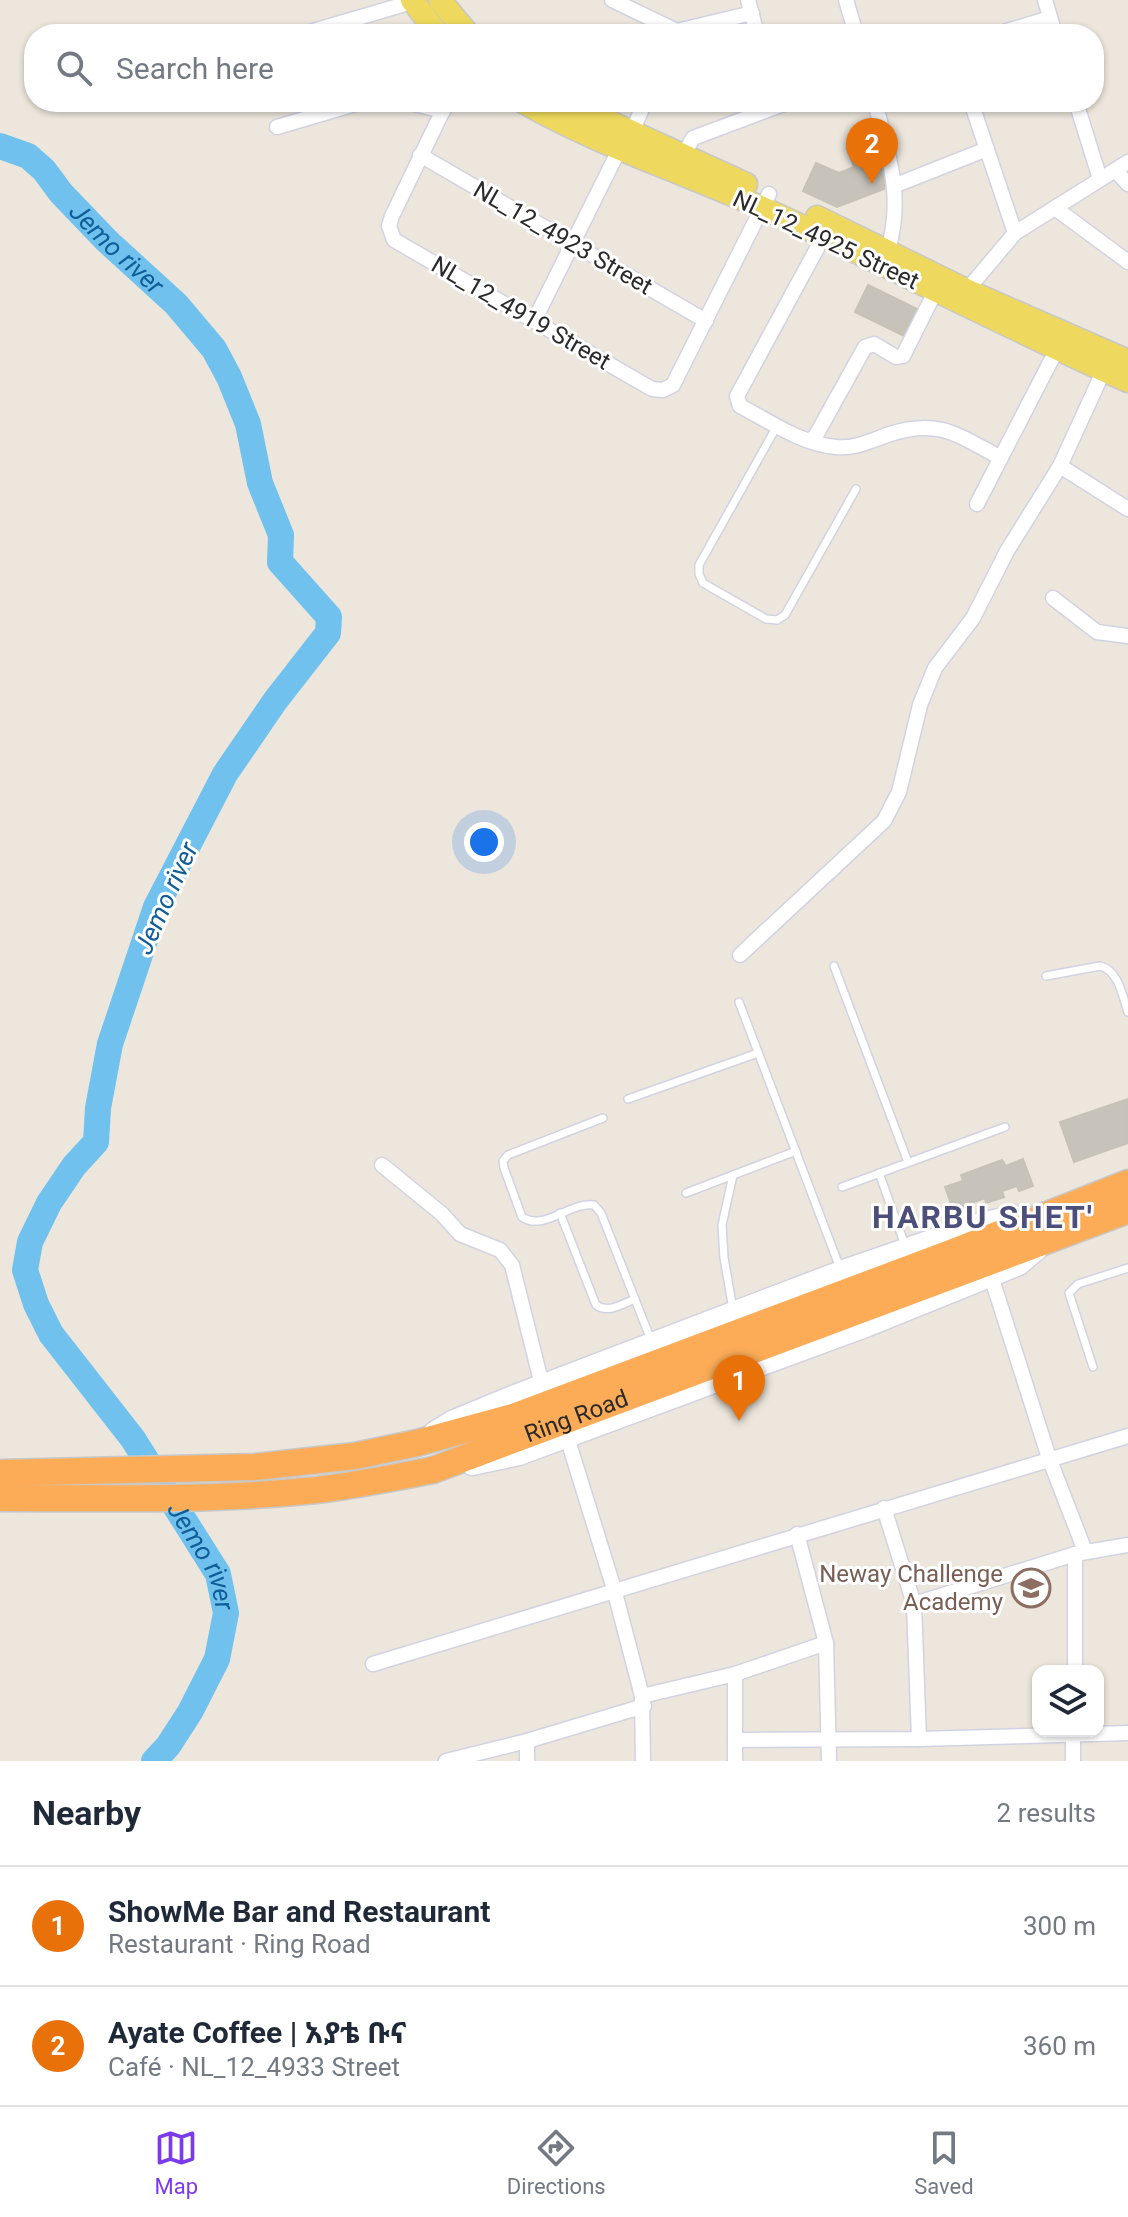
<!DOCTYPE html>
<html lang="en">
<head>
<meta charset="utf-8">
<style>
	:root { --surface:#fff; --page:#f2f2f3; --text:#1f2937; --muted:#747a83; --line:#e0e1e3; --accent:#7c3aed }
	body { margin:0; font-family:Roboto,"Noto Sans Ethiopic",sans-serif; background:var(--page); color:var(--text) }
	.controls { position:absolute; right:24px; bottom:24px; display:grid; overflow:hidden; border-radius:16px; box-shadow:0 2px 6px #0004 }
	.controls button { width:72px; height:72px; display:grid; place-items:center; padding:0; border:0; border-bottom:2px solid var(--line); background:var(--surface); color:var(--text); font:40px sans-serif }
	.you { position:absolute; left:484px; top:842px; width:28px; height:28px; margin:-20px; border:6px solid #fff; border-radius:50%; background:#1a73e8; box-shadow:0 0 0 12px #1a73e833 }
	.badge { display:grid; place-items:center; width:52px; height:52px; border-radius:50%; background:var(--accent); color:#fff; font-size:26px; font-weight:700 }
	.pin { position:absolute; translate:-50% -66px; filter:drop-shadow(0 2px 4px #0008) }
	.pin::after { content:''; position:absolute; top:42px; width:28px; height:24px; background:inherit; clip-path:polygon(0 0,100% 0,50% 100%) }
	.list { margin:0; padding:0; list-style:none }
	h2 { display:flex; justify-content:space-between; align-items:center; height:104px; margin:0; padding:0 32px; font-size:34px }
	h2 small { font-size:26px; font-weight:400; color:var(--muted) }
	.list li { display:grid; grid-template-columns:52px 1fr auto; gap:24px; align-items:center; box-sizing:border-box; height:120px; padding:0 32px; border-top:2px solid var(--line) }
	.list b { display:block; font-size:30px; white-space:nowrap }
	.list p { margin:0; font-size:26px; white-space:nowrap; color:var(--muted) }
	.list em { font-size:26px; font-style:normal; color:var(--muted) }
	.icon { flex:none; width:44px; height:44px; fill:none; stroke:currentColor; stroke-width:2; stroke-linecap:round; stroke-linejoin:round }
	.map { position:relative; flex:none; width:1128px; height:1761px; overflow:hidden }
	.search { position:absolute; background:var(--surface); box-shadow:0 2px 6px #0004; left:24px; right:24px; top:24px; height:88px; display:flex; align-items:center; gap:20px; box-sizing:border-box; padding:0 28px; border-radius:32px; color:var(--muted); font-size:30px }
	.sheet { height:344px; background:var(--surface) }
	nav { display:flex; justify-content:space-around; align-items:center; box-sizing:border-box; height:112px; border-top:2px solid var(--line); background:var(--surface); font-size:22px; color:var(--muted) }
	nav a { display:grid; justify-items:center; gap:4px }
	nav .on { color:var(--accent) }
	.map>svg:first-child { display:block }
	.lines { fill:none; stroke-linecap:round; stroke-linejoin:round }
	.river { stroke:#70c1ed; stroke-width:26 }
	.building { fill:#c7c3bb; stroke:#c7c2b6; stroke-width:2 }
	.lane-casing { stroke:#d1d3e2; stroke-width:10 }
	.street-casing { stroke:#d1d3e2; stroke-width:17 }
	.secondary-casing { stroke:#d1d3e2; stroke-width:23 }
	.primary-casing { stroke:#c8c8c8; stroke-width:25 }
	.highway-casing { stroke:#c8c8c8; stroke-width:29 }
	.lane { stroke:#fff; stroke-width:7 }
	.street { stroke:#fff; stroke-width:14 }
	.secondary { stroke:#fff; stroke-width:20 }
	.primary { stroke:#eed95e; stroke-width:22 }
	.highway { stroke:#fcac57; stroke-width:26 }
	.labels { text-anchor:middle; stroke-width:6; stroke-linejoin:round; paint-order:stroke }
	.street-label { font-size:24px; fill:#2a2a2a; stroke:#fff }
	.education-label { font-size:24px; fill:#785e54; stroke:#fff; text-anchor:end }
	.water-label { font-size:26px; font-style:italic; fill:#0f5e98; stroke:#fff }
	.district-label { font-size:32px; font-weight:bold; letter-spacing:2px; fill:#4b4f7a; stroke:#fff }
</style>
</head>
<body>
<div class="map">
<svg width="1128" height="1761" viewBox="0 0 1128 1761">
	<rect width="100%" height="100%" fill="#ece6dc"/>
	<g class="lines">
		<path class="river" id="s1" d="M0 146 28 156 44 170 61 193 107 241 176 304 214 349 229 377 248 424 260 483 281 535 280 562 329 617 328 633 275 701 225 774 156 907 110 1044 98 1108 96 1142 74 1166 49 1203 30 1242 25 1270 36 1304 51 1334 133 1439 218 1574 226 1613 217 1659 190 1712 168 1746 154 1761"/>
	</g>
	<g class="building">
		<polygon points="847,149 891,167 884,189 837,207 803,191 816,163 839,173 854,167"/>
		<polygon points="868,285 919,310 906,337 855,312"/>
		<polygon points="1128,1099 1128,1143 1074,1162 1060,1122"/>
		<polygon points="1023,1159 1033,1186 1019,1191 1017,1186 1002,1191 1004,1197 986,1203 985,1198 966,1205 968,1210 955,1215 945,1187 963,1181 961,1175 1002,1160 1006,1166"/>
	</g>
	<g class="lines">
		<g class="lane-casing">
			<g id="lane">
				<polyline points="777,426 699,565 699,574 703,583 766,619 777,620 785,615 856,489"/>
				<polyline points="834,966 908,1162"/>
				<path d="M1046 976 1100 966C1119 971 1122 995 1128 1012"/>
				<polyline points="739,1002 840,1268"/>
				<polyline points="628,1099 758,1053"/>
				<path d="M603 1118 508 1155 503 1161 504 1168 522 1217C544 1232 571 1201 594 1205L601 1213 651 1340"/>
				<polyline points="879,1173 905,1245"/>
				<polyline points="842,1187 1005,1127"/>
				<polyline points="686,1193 796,1151"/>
				<path d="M560 1213 596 1305C608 1314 622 1304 635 1299"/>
				<polyline points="733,1309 724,1258 722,1225 733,1175"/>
				<polyline points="1093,1367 1069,1293 1078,1284 1128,1268"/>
			</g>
		</g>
		<g class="street-casing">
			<g id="street">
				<polyline points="612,0 677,31 752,13"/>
				<polyline points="748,0 757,34"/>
				<polyline points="846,0 856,34"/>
				<polyline points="1045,0 1055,34"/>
				<polyline points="303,34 412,2"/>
				<polyline points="997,34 1050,18"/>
				<polyline points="406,102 443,111"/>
				<polyline points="447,102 392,216 389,226 394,240 652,389 663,390 673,385 769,194"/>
				<path d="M875 102C888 154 904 196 888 250"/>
				<polyline points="971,102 1015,233"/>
				<polyline points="1076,102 1100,179"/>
				<polyline points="277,127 362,102"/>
				<polyline points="631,134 645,102"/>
				<polyline points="420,155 706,321"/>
				<polyline points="679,163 693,138 789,102"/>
				<polyline points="1116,171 1128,184"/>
				<polyline points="896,185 987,149"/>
				<polyline points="1055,208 1128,262"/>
				<path d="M827 230 737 396 740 406C771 422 801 444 836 447 856 449 872 440 890 434 940 418 959 436 1001 458"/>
				<polyline points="962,296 1015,233 1128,162"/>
				<polyline points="534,321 620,148"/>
				<polyline points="809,440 815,437 865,347 874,344 896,357 903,356 935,292"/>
				<polyline points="1060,466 1128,509"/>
				<polyline points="977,504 1057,349"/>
				<polyline points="1053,598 1097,632 1128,636"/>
				<polyline points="740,955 884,821 899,792 920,705 935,668 973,618 1007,551 1060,466 1104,370"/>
				<polyline points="382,1165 442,1214 460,1234 500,1250 512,1265 542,1385"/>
				<polyline points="991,1276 1049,1458 1085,1551"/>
				<polyline points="567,1437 614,1589 642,1696 643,1761"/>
				<polyline points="884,1508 914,1604 919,1739"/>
				<polyline points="797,1534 826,1643 829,1761"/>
				<polyline points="914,1604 1075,1554 1128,1545"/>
				<polyline points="373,1664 1128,1436"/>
				<polyline points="1075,1671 1075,1554"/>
				<polyline points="735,1674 735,1761"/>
				<polyline points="642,1696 735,1674 826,1643"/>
				<polyline points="735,1740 919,1739 1128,1733"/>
				<polyline points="527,1741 527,1761"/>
				<polyline points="446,1761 527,1741 644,1706"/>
				<polyline points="1073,1761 1073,1731"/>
			</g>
		</g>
		<g class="secondary-casing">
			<g id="secondary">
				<polyline points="434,1432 452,1421 515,1395 841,1271 978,1224 1011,1216 1034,1217"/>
				<polyline points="472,1465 519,1455 868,1326 1019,1265 1038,1249"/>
			</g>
		</g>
		<g class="primary-casing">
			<g id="primary">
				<polyline points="412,0 438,34"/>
				<polyline points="440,0 468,34"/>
				<path d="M523 102C600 146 686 173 767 210 888 265 1006 327 1128 381"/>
				<polyline points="566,102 746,184"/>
				<polyline points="817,217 966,290 1128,361"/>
			</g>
		</g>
		<g class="highway-casing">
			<g id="highway">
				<polyline points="0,1473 255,1467 355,1456 417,1443 516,1416 956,1251 1128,1183"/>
				<path id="s2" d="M0 1498C102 1498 204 1501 306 1491 349 1487 391 1478 433 1470L1128 1210"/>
			</g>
		</g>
		<use href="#lane" class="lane"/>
		<use href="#street" class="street"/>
		<use href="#secondary" class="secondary"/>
		<use href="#primary" class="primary"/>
		<use href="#highway" class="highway"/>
	</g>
	<defs>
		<g id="school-ring" transform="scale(2)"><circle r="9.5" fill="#fff" stroke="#8d6e63" stroke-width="1.5"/><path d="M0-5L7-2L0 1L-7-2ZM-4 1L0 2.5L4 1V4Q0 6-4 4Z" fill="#8d6e63"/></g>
	</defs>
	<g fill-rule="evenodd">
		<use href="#school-ring" x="1031" y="1588"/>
	</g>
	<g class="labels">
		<g class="street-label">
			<text transform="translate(563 238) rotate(30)" y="8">NL_12_4923 Street</text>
			<text transform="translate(826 240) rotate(25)" y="8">NL_12_4925 Street</text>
			<text transform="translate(521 313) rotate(30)" y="8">NL_12_4919 Street</text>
			<text dy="8" stroke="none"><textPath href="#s2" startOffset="588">Ring Road</textPath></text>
		</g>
		<g class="education-label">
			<text x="1003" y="1582">Neway Challenge<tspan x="1003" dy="28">Academy</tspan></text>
		</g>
		<g class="water-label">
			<text dy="9" stroke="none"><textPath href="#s1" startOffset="158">Jemo river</textPath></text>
			<text transform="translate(166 898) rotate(-66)" y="9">Jemo river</text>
			<text dy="9" stroke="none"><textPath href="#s1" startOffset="1670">Jemo river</textPath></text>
		</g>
		<g class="district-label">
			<text x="983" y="1228">HARBU SHET'</text>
		</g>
	</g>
</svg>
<div class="controls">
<button><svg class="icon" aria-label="layers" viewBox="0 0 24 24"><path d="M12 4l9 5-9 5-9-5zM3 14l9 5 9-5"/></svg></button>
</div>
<div class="you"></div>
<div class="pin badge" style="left:739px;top:1421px;background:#e8710a">1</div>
<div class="pin badge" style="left:872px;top:184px;background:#e8710a">2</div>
<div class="search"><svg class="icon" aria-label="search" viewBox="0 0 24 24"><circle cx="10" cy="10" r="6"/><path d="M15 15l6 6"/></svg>Search here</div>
</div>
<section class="sheet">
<h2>Nearby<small>2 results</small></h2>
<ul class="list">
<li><span class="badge" style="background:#e8710a">1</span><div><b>ShowMe Bar and Restaurant</b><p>Restaurant · Ring Road</p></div><em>300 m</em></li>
<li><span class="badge" style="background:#e8710a">2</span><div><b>Ayate Coffee | አያቴ ቡና</b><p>Café · NL_12_4933 Street</p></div><em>360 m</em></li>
</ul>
</section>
<nav>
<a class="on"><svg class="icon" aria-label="map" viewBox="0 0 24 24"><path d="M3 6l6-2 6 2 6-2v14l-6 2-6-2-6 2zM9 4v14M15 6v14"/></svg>Map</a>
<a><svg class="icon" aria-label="directions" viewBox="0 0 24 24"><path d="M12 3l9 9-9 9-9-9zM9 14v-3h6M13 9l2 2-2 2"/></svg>Directions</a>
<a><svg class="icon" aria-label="saved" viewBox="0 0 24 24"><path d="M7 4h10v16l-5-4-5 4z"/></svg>Saved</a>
</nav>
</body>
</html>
